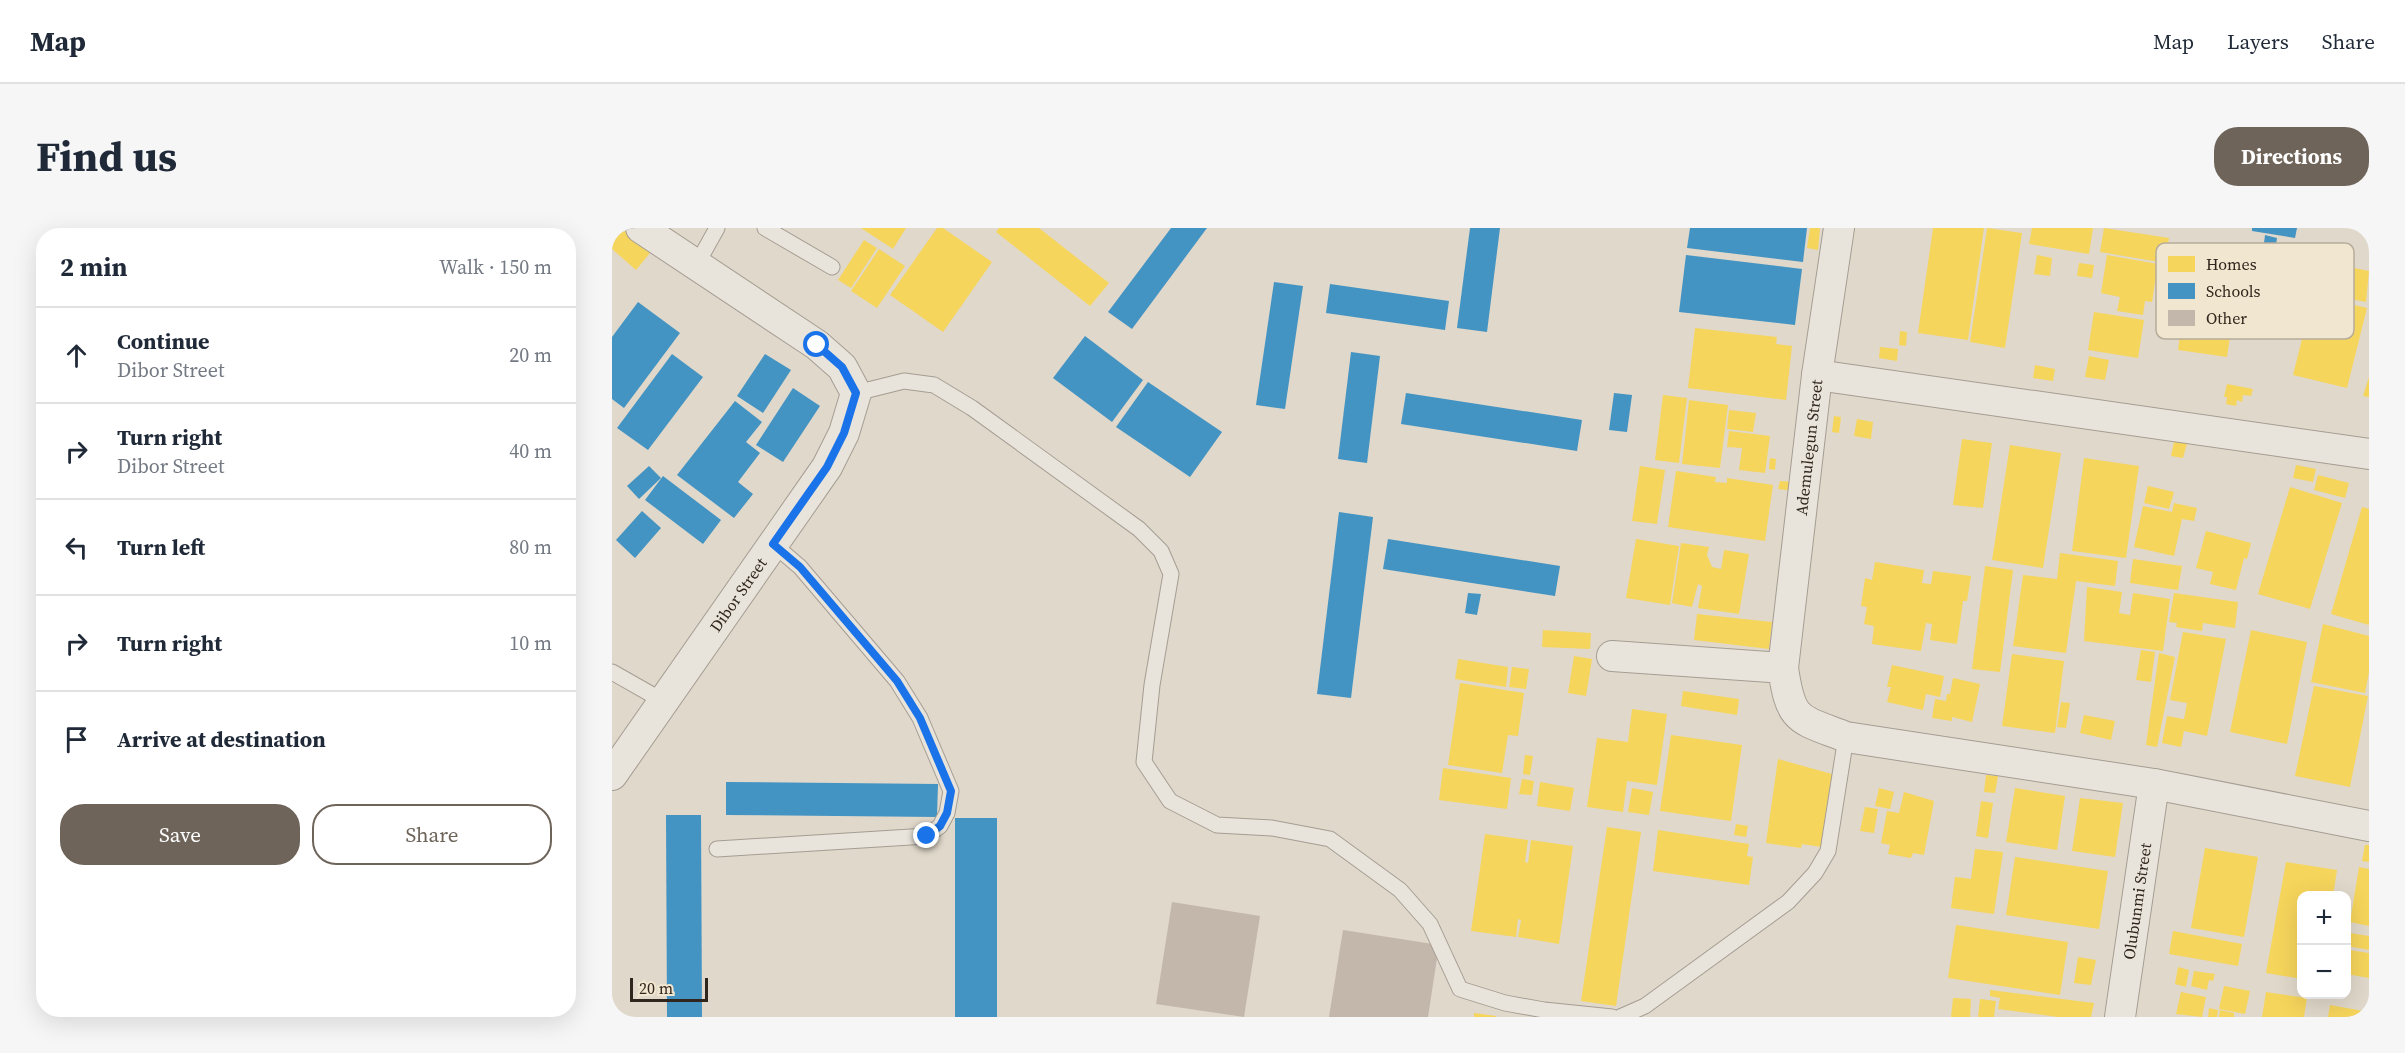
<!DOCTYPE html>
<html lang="en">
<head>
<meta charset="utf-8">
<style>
	:root { --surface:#fff; --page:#f6f6f7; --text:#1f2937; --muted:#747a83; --line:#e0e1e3; --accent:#6e645a }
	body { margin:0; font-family:"Source Serif 4",serif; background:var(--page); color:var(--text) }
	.controls { position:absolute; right:18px; bottom:18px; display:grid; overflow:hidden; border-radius:12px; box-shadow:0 6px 24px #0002 }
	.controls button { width:54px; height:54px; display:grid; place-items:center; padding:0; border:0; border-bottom:2px solid var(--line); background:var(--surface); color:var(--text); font:30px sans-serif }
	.scale { position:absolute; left:18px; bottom:15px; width:78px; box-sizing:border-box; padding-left:6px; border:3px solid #31261d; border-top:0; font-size:16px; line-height:21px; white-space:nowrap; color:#31261d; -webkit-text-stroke:4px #f1e6cf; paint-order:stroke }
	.stop { position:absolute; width:18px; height:18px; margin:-14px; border:4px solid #1a73e8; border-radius:50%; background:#fff }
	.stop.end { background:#1a73e8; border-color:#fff; box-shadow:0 2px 6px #0008 }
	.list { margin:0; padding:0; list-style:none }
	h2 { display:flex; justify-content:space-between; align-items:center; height:78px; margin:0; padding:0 24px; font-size:26px }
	h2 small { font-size:20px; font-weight:400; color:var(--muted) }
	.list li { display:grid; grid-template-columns:39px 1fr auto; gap:18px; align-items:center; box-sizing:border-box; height:96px; padding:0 24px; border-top:2px solid var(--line) }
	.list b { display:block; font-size:22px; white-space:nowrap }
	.list p { margin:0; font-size:20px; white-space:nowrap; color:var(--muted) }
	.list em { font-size:20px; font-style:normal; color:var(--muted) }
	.actions { display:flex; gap:12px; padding:18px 24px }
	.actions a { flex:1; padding:14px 0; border:2px solid var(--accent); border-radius:24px; text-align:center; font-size:21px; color:var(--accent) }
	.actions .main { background:var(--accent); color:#fff }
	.icon { flex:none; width:33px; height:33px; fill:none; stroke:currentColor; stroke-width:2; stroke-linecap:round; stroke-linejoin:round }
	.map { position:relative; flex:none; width:1757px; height:789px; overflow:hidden; border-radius:24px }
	header { display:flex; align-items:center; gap:36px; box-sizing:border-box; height:84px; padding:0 30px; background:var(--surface); border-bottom:2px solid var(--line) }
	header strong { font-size:28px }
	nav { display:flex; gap:33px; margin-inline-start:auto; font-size:21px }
	.intro { display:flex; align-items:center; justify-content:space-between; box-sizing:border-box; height:144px; padding:0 36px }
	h1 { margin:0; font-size:42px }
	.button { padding:15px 27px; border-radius:24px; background:var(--accent); color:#fff; font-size:21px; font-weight:700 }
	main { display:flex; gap:36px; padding:0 36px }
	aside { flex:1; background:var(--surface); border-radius:24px; box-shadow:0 6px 24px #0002 }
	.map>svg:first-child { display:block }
	.homes { fill:#f6d55c }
	.schools { fill:#4393c3 }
	.building { fill:#c3b7ab }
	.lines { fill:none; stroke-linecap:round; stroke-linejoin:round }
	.lane-casing { stroke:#a59d93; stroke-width:17 }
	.street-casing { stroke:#a59d93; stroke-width:32 }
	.lane { stroke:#e8e4db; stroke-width:15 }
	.street { stroke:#e8e4db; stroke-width:30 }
	.route { stroke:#1a73e8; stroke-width:8 }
	.labels { text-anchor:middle; stroke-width:6; stroke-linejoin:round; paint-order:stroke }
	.street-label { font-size:16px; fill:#31261d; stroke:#f1e6cf }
	.key { fill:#f1e6cf; stroke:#b7ac9a; stroke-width:1.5 }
	.key-label { font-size:16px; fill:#31261d }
</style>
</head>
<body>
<header>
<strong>Map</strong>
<nav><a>Map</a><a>Layers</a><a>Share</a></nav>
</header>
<div class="intro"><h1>Find us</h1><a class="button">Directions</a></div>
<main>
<aside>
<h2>2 min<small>Walk · 150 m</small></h2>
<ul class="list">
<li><svg class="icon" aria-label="ahead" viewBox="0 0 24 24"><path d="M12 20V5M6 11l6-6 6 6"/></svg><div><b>Continue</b><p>Dibor Street</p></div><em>20 m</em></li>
<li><svg class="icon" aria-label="right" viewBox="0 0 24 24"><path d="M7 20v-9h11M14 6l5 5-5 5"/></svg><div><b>Turn right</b><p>Dibor Street</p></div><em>40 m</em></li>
<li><svg class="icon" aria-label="left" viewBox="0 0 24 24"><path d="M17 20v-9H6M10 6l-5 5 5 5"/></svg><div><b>Turn left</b></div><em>80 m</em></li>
<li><svg class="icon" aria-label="right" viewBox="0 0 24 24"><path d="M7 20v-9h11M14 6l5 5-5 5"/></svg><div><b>Turn right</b></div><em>10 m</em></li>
<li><svg class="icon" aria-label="arrive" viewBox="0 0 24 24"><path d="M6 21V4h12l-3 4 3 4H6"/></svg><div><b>Arrive at destination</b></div></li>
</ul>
<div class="actions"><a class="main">Save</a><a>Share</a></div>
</aside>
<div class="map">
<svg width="1757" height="789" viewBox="0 0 1757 789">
	<rect width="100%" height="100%" fill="#e0d8ca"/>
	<g class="homes">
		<polygon points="0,0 9,0 38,25 24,42 0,21"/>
		<polygon points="249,0 294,0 281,21"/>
		<polygon points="325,0 331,0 380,34 331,104 278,67"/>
		<polygon points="387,0 427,0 497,55 478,78 384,4"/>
		<polygon points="1198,0 1208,0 1206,22 1195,20"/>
		<polygon points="1321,0 1372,0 1356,112 1306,105"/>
		<polygon points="1375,0 1410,5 1393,120 1358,114"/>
		<polygon points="1420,0 1481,0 1477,26 1417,16"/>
		<polygon points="1492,0 1557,10 1553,35 1488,24"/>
		<polygon points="252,12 265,20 239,60 226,52"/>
		<polygon points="267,21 293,38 265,80 239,63"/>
		<polygon points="1580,25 1629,32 1615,129 1566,122"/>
		<polygon points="1425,27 1440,30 1438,48 1422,46"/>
		<polygon points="1495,27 1546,36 1540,74 1533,73 1531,87 1505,83 1508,69 1489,65"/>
		<polygon points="1713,34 1757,43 1754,74 1707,65"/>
		<polygon points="1467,35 1482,37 1480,50 1465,48"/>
		<polygon points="1701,67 1755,80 1735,160 1681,147"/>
		<polygon points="1482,84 1532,92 1526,130 1476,122"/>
		<polygon points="1083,100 1165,109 1164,116 1180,118 1174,172 1076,160"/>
		<polygon points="1288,103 1295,104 1294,118 1287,117"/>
		<polygon points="1268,119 1286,121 1285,133 1267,130"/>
		<polygon points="1477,128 1497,132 1493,152 1473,149"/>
		<polygon points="1423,137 1443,141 1441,153 1421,150"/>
		<polygon points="1757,149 1757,169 1751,168"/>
		<polygon points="1615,156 1641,161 1639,168 1631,167 1630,174 1625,172 1624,178 1614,176 1615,169 1612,169"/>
		<polygon points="1051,167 1075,170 1067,235 1043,232"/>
		<polygon points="1077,172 1116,177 1108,240 1070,236"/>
		<polygon points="1117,182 1144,185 1141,204 1115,201"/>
		<polygon points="1222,188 1229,189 1227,205 1220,204"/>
		<polygon points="1245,191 1261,194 1259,211 1242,208"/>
		<polygon points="1117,203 1158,208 1153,245 1127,242 1130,220 1115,219"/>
		<polygon points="1563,209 1576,212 1571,230 1559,228"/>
		<polygon points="1350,211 1380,215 1371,280 1341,277"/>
		<polygon points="1398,217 1449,225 1431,340 1380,332"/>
		<polygon points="1158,230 1164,231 1163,242 1157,241"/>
		<polygon points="1472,230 1527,238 1514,330 1460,323"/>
		<polygon points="1684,237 1704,241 1701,254 1681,250"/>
		<polygon points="1028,238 1053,242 1045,296 1020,293"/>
		<polygon points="1064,243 1104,249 1103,254 1115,255 1115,250 1161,257 1153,313 1056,299"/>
		<polygon points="1706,247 1737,255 1733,270 1702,262"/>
		<polygon points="1168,253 1182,254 1181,263 1166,261"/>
		<polygon points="1536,258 1562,264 1557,281 1532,275"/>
		<polygon points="1678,259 1730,275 1698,381 1646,366"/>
		<polygon points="1562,275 1585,280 1582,293 1570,291 1562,328 1522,319 1531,278 1560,284"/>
		<polygon points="1750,279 1757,281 1757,397 1719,386"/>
		<polygon points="1594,303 1639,315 1635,331 1632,330 1624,362 1598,356 1601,344 1584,340"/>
		<polygon points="1024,311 1067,318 1058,377 1014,370"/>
		<polygon points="1069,315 1097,319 1095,327 1100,339 1109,341 1112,322 1137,326 1127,386 1086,380 1090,358 1086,356 1080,379 1060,375"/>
		<polygon points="1448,325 1506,333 1503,358 1464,353 1454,425 1401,418 1411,347 1445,351"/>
		<polygon points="1521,331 1570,338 1566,362 1518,355"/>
		<polygon points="1263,334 1312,342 1310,355 1319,356 1321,343 1359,348 1355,373 1351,373 1345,416 1318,412 1320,396 1314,395 1309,423 1260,416 1262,398 1252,396 1255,379 1249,378 1253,350 1260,352"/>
		<polygon points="1373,338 1401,342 1388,444 1360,441"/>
		<polygon points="1475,359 1510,364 1507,385 1518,387 1521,365 1558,371 1551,423 1472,413"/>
		<polygon points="1562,365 1626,374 1623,400 1591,395 1590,403 1564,399 1565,395 1557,394"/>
		<polygon points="1085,386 1160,394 1157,421 1082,412"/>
		<polygon points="1711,396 1757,408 1757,444 1753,465 1699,454"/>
		<polygon points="931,402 979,405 978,421 930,419"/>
		<polygon points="1639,402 1695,414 1675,516 1618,504"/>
		<polygon points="1571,404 1614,411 1595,508 1572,503 1569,519 1550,515 1555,488 1572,491 1575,475 1558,472"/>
		<polygon points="1529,422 1543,424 1539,454 1524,452"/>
		<polygon points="1547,425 1563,429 1545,519 1534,517"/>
		<polygon points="1400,426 1452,433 1443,505 1390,498"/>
		<polygon points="962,428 980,431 974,468 956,465"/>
		<polygon points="846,431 896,439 894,459 843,451"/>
		<polygon points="1280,437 1332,448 1328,469 1314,466 1311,482 1275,474 1279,459 1275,459"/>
		<polygon points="900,439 917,441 914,461 897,459"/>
		<polygon points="1341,450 1368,456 1360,494 1340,489 1340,493 1320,490 1323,471 1334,473 1335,466 1338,466"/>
		<polygon points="848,455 912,465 906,508 896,507 890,545 836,537"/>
		<polygon points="1702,458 1756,468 1738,559 1683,548"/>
		<polygon points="1071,463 1127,471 1125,487 1069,478"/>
		<polygon points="1449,474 1458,475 1454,500 1445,499"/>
		<polygon points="1020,481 1055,486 1045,557 1015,553 1011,584 975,579 985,510 1016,514"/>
		<polygon points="1472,487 1503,493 1499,512 1468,505"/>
		<polygon points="1059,507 1130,517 1119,593 1048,583"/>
		<polygon points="913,527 921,528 918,547 911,546"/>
		<polygon points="1166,531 1220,546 1209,619 1190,616 1189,620 1154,615"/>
		<polygon points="831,540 899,550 895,581 827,572"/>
		<polygon points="1374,547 1386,548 1383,565 1372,564"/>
		<polygon points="910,551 922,553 920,567 907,566"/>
		<polygon points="928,554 962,560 958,583 925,578"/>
		<polygon points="1020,560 1041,564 1037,587 1016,584"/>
		<polygon points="1267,560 1282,564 1278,581 1263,578"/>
		<polygon points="1403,560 1453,568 1445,622 1394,614"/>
		<polygon points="1292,564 1322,573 1312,627 1301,625 1299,630 1276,626 1278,617 1269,615 1275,583 1287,585"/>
		<polygon points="1468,570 1511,575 1503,629 1460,623"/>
		<polygon points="1369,573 1381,575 1376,610 1364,608"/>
		<polygon points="1253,579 1266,581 1262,605 1248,603"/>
		<polygon points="1124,596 1136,598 1134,609 1122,607"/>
		<polygon points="995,599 1029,604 1004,778 969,773"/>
		<polygon points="1046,602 1137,616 1135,628 1141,629 1137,657 1041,643"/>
		<polygon points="873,606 916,612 913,634 916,635 919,612 961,618 947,716 906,709 909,692 906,691 904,709 859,703"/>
		<polygon points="1753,617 1757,617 1757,634 1750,633"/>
		<polygon points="1593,620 1646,629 1632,709 1579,700"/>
		<polygon points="1363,621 1391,624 1382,686 1339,680 1343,649 1359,651"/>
		<polygon points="1403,629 1496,643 1487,701 1394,687"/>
		<polygon points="1674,634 1725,642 1721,668 1690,668 1690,751 1654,745"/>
		<polygon points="1747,639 1757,641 1757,698 1738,694"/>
		<polygon points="1344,697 1456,714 1448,767 1336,750"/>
		<polygon points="1561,703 1630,716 1626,738 1557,726"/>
		<polygon points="1738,705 1757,708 1757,722 1735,718"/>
		<polygon points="1737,722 1757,725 1757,750 1734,746"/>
		<polygon points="1466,729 1484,732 1479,757 1462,755"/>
		<polygon points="1566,739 1577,742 1574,759 1563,756"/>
		<polygon points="1582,743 1603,746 1601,753 1597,752 1595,762 1579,758"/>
		<polygon points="1612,758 1638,763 1633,786 1607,781"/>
		<polygon points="1378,762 1482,775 1479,789 1446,789 1386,781 1388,770 1378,768"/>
		<polygon points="1569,764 1594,769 1590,789 1564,786"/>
		<polygon points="1654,764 1695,770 1692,789 1650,789"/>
		<polygon points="1341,770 1359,771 1358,789 1339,789"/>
		<polygon points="1368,771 1384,773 1382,789 1366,789"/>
		<polygon points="1718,777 1757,784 1757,789 1716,789"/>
		<polygon points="1597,780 1606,782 1605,789 1596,789"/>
		<polygon points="1608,782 1622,785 1622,789 1607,789"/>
		<polygon points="862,785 884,788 884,789 862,789"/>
	</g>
	<g class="schools">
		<polygon points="559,0 595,0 520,101 496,84"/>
		<polygon points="858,0 888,0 875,104 845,100"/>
		<polygon points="1078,0 1195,0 1191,34 1075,20"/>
		<polygon points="1640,0 1685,0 1683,10 1640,3"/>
		<polygon points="1653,7 1665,10 1664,17 1652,15"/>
		<polygon points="1074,27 1190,41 1183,97 1067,84"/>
		<polygon points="662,54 691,58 673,181 644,177"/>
		<polygon points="718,56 837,73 833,102 714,85"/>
		<polygon points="26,74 68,105 12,180 0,171 0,109"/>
		<polygon points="473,108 531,152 500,194 441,150"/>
		<polygon points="739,124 768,128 755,235 726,231"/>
		<polygon points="60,126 91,149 36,222 5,200"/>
		<polygon points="153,126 179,142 151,185 125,168"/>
		<polygon points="536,154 610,204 578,249 504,199"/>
		<polygon points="181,160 208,178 171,234 144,217"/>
		<polygon points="794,165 970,192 965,223 789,196"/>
		<polygon points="1002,165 1020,167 1015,204 997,202"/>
		<polygon points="123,173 150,194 134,214 148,225 126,254 141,266 122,290 65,247"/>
		<polygon points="37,238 49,250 27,271 15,258"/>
		<polygon points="51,248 109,292 91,316 33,272"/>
		<polygon points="30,283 49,300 23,330 4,312"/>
		<polygon points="727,284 761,289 739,470 705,466"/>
		<polygon points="776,311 948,338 943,368 771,341"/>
		<polygon points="856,365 869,366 865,387 853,385"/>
		<polygon points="114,554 326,556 325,589 114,587"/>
		<polygon points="54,587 89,587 90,789 55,789"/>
		<rect x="343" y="590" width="42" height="199"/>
	</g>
	<g class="building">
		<polygon points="560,674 648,688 632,789 544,776"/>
		<polygon points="731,702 827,717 816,789 717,789"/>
	</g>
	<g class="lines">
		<g class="lane-casing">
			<g id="lane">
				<polyline points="153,0 220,39"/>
				<polyline points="85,36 105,0"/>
				<polyline points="244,165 292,153 322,157 360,180 527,301 549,323 559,346 540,457 532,534 558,573 605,597 660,600 718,611 788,662 818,696 848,761 893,775 932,782 1000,789"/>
				<polyline points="0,444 51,473"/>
				<polyline points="105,621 315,608 328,598 335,585 339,563 308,490 285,453 188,339 161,316"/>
				<polyline points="1008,789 1033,778 1176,674 1203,645 1216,623 1234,509"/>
			</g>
		</g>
		<g class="street-casing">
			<g id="street">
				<polyline points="1205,147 1757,226"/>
				<path d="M1000 428 1171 440C1179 494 1185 490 1234 509L1542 556 1757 598"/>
				<path id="s1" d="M1171 440 1205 147 1227 0"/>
				<path id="s2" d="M0 547 215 239 232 205 244 165 230 139 205 117 29 0"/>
				<path id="s3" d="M1508 789 1542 556"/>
			</g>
		</g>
		<use href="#lane" class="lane"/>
		<use href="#street" class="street"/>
	</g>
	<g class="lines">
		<polyline class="route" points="205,117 230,139 244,165 232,205 215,239 161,316 188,339 285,453 308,490 339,563 335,585 328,598 315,608"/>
	</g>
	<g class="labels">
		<g class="street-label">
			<text dy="6" stroke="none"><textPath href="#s1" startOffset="222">Ademulegun Street</textPath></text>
			<text dy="6" stroke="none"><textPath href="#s2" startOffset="220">Dibor Street</textPath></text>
			<text dy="6" stroke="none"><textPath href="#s3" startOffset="117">Olubunmi Street</textPath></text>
		</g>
	</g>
	<rect x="1544" y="15" width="198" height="96" rx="9" class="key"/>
	<rect x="1556" y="28" width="27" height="16" fill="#f6d55c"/>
	<rect x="1556" y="55" width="27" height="16" fill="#4393c3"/>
	<rect x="1556" y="82" width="27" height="16" fill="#c3b7ab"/>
	<g class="key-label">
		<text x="1594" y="42">Homes</text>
		<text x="1594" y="69">Schools</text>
		<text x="1594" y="96">Other</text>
	</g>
</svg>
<div class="controls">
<button>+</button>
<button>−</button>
</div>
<div class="scale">20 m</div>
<div class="stop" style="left:205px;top:117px"></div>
<div class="stop end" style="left:315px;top:608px"></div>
</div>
</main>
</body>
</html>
